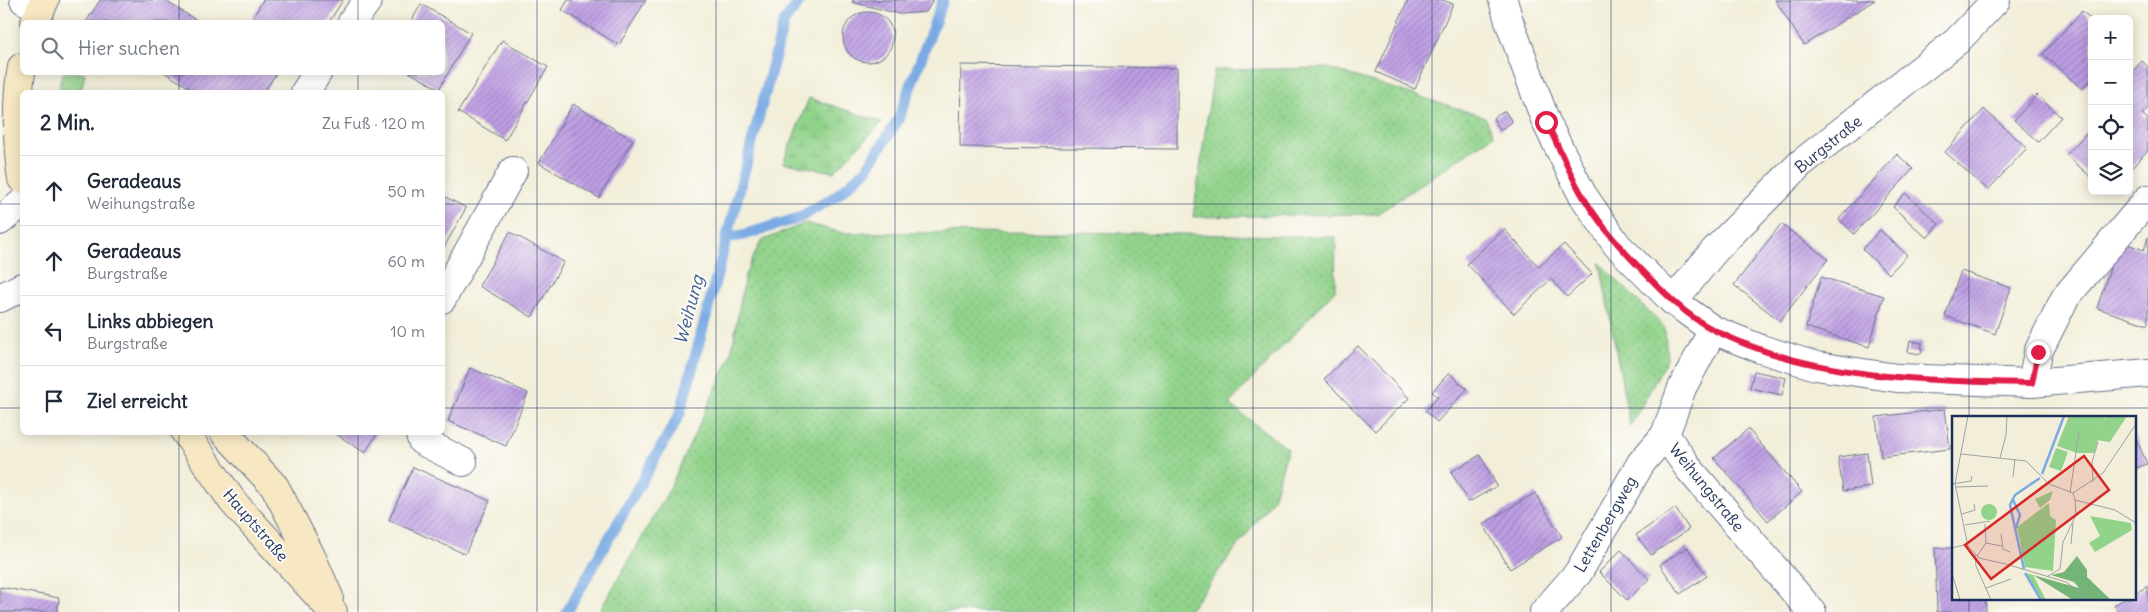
<!DOCTYPE html>
<html lang="de">
<head>
<meta charset="utf-8">
<style>
	:root { --surface:#fff; --page:#f2f2f3; --text:#1f2937; --muted:#747a83; --line:#e0e1e3 }
	body { margin:0; font-family:Delius,sans-serif; background:var(--page); color:var(--text) }
	.controls { position:absolute; right:15px; top:15px; display:grid; overflow:hidden; border-radius:8px; box-shadow:0 2px 12px #0003 }
	.controls button { width:45px; height:45px; display:grid; place-items:center; padding:0; border:0; border-bottom:1px solid var(--line); background:var(--surface); color:var(--text); font:25px sans-serif }
	.stop { position:absolute; width:15px; height:15px; margin:-11px; border:4px solid #e11d48; border-radius:50%; background:#fff }
	.stop.end { background:#e11d48; border-color:#fff; box-shadow:0 1px 5px #0008 }
	.list { margin:0; padding:0; list-style:none }
	h2 { display:flex; justify-content:space-between; align-items:center; height:65px; margin:0; padding:0 20px; font-size:21px }
	h2 small { font-size:16px; font-weight:400; color:var(--muted) }
	.list li { display:grid; grid-template-columns:32px 1fr auto; gap:15px; align-items:center; box-sizing:border-box; height:70px; padding:0 20px; border-top:1px solid var(--line) }
	.list b { display:block; font-size:19px; white-space:nowrap }
	.list p { margin:0; font-size:16px; white-space:nowrap; color:var(--muted) }
	.list em { font-size:16px; font-style:normal; color:var(--muted) }
	.icon { flex:none; width:28px; height:28px; fill:none; stroke:currentColor; stroke-width:2; stroke-linecap:round; stroke-linejoin:round }
	.map { position:relative; flex:none; width:2148px; height:612px; overflow:hidden }
	.search { position:absolute; background:var(--surface); box-shadow:0 2px 12px #0003; left:20px; top:20px; width:425px; height:55px; display:flex; align-items:center; gap:12px; box-sizing:border-box; padding:0 18px; border-radius:8px; color:var(--muted); font-size:19px }
	.panel { position:absolute; background:var(--surface); box-shadow:0 2px 12px #0003; left:20px; top:90px; width:425px; height:345px; border-radius:8px }
	.map>svg:first-child { display:block }
	.green { fill:url(#green-dots); stroke:#568174 }
	.wetland { fill:url(#wetland-marsh); stroke:#568174 }
	.lines { fill:none; stroke-linecap:round; stroke-linejoin:round }
	.stream { stroke:#7aaae4; stroke-width:11 }
	.building { fill:url(#building-hatch) }
	.minor-casing { stroke:#667289; stroke-width:30 }
	.tertiary-casing { stroke:#667289; stroke-width:30 }
	.secondary-casing { stroke:#667289; stroke-width:30 }
	.minor { stroke:#fff; stroke-width:28 }
	.tertiary { stroke:#fff; stroke-width:28 }
	.secondary { stroke:#f7e8c3; stroke-width:28 }
	.route { stroke:#e11d48; stroke-width:6 }
	.grid { fill:none; stroke:#1b2f5e; stroke-width:1; stroke-opacity:0.55 }
	.labels { text-anchor:middle; stroke-width:4; stroke-linejoin:round; paint-order:stroke }
	.street-label { font-size:16px; fill:#1b2f5e; stroke:#fdfcf7 }
	.water-label { font-size:18px; font-style:italic; fill:#3c5a8d; stroke:#fdfcf7 }
	.inset-river { fill:none; stroke:#7aaae4; stroke-width:2.5 }
	.inset-road { fill:none; stroke:#9ca2a8; stroke-width:1 }
	.view { fill:#d62828; fill-opacity:0.15; stroke:#d62828; stroke-width:2.5 }
	.inset-edge { fill:none; stroke:#1b2f5e; stroke-width:2.5 }
</style>
</head>
<body>
<div class="map">
<svg width="2148" height="612" viewBox="0 0 2148 612">
	<defs>
		<pattern id="green-dots" width="8" height="8" patternUnits="userSpaceOnUse" patternTransform="scale(1.25)"><rect width="8" height="8" fill="#91d38b"/><path d="M2 2h.1M6 6h.1" fill="none" stroke="#7cb57a" stroke-width="1.8" stroke-linecap="round"/></pattern>
		<pattern id="wetland-marsh" width="20" height="14" patternUnits="userSpaceOnUse" patternTransform="scale(1.25)"><rect width="20" height="14" fill="#91d38b"/><path d="M1 5h8M5 5V1M11 12h8M15 12V8" fill="none" stroke="#7cb57a"/></pattern>
		<pattern id="building-hatch" width="6" height="6" patternUnits="userSpaceOnUse" patternTransform="scale(1.25)"><rect width="6" height="6" fill="#be9ee4"/><path d="M-1 1l2-2M0 6l6-6M5 7l2-2" fill="none" stroke="#9a81bc"/></pattern>
	</defs>
	<rect width="100%" height="100%" fill="#fdfcf7"/>
	<filter id="ink" filterUnits="userSpaceOnUse"><feTurbulence type="fractalNoise" baseFrequency=".02" numOctaves="2"/><feDisplacementMap in="SourceGraphic" scale="10" xChannelSelector="R" yChannelSelector="G"/><feConvolveMatrix kernelMatrix="1 2 1 2 8 2 1 2 1" color-interpolation-filters="sRGB"/></filter>
	<filter id="wash" filterUnits="userSpaceOnUse"><feTurbulence type="fractalNoise" baseFrequency=".0096" numOctaves="4" result="noise"/><feDisplacementMap in="SourceGraphic" scale="20" xChannelSelector="R" yChannelSelector="G"/><feGaussianBlur stdDeviation="1.12" result="paint"/><feColorMatrix in="noise" values="0 0 0 0 0 0 0 0 0 0 0 0 0 0 0 0 0 1.4 0 .05"/><feComposite in="paint" operator="in"/></filter>
	<g filter="url(#wash)">
		<rect width="100%" height="100%" fill="#f2eed9"/>
		<g class="green">
			<polygon points="1328,68 1485,117 1494,135 1377,214 1193,217 1214,70"/>
			<polygon points="63,73 85,73 81,92 59,92 60,80"/>
			<polygon points="806,223 843,233 1075,232 1336,237 1335,290 1229,404 1288,449 1273,499 1188,612 599,612 669,490 731,355 745,275 761,241"/>
			<polygon points="1600,263 1665,328 1667,359 1630,427"/>
		</g>
		<polygon class="wetland" points="809,98 882,122 834,172 783,163"/>
		<g class="lines">
			<g class="stream">
				<polyline points="726,238 743,235 799,218 836,196 866,170 898,120 943,0"/>
				<polyline points="567,612 680,414 784,22 801,0"/>
			</g>
		</g>
		<g id="blocks">
			<g class="building">
				<polygon points="100,0 164,0 199,22 86,22"/>
				<polygon points="263,0 343,0 329,22 262,22 253,17"/>
				<polygon points="568,0 646,0 619,45 562,10"/>
				<polygon points="853,0 933,0 926,12 900,14 852,2"/>
				<polygon points="1408,0 1443,0 1453,4 1415,89 1376,72"/>
				<polygon points="1775,0 1875,0 1804,45"/>
				<polygon points="421,4 471,33 439,89 409,72 442,72 442,22 411,22"/>
				<polygon points="2082,11 2092,20 2092,79 2082,89 2043,54"/>
				<circle cx="868" cy="37" r="25"/>
				<polygon points="502,40 548,67 505,140 458,112"/>
				<polygon points="2142,61 2148,67 2148,108 2142,114 2148,119 2148,150 2129,171 2129,75"/>
				<polygon points="961,65 1177,68 1177,149 960,147"/>
				<polygon points="164,72 277,72 264,92 196,92"/>
				<polygon points="2037,95 2061,117 2038,142 2014,120"/>
				<polygon points="573,104 633,140 599,198 539,163"/>
				<polygon points="1984,109 2027,148 1988,190 1945,152"/>
				<polygon points="1505,111 1512,122 1500,130 1493,118"/>
				<polygon points="2092,127 2092,178 2066,155"/>
				<polygon points="1897,154 1913,169 1854,234 1839,219"/>
				<polygon points="1905,193 1939,224 1927,238 1893,207"/>
				<polygon points="442,195 466,208 442,251"/>
				<polygon points="1781,224 1828,259 1780,321 1734,285"/>
				<polygon points="1504,229 1539,267 1564,244 1592,274 1567,297 1551,279 1514,314 1467,264"/>
				<polygon points="1880,230 1907,255 1889,274 1862,249"/>
				<polygon points="510,232 564,262 532,317 479,286"/>
				<polygon points="2148,237 2148,325 2097,308 2119,241 2144,250"/>
				<polygon points="1961,271 2011,288 1995,334 1945,316"/>
				<polygon points="1821,277 1884,296 1869,347 1806,327"/>
				<polygon points="1910,341 1922,343 1921,354 1908,352"/>
				<polygon points="1358,346 1409,398 1375,431 1324,379"/>
				<polygon points="470,368 528,393 506,446 448,421"/>
				<polygon points="1754,371 1786,378 1782,395 1750,388"/>
				<polygon points="1449,373 1467,389 1437,422 1425,411 1438,397 1432,392"/>
				<polygon points="1945,409 1950,449 1881,457 1876,417"/>
				<polygon points="1748,429 1802,492 1768,521 1714,458"/>
				<polygon points="333,432 378,432 365,453"/>
				<polygon points="2134,433 2147,464 2134,469"/>
				<polygon points="1867,453 1871,487 1843,491 1838,457"/>
				<polygon points="1480,455 1497,486 1469,502 1451,472"/>
				<polygon points="413,467 490,501 465,554 389,520"/>
				<polygon points="1535,493 1562,537 1510,569 1483,524"/>
				<polygon points="1675,508 1689,529 1651,555 1636,535"/>
				<polygon points="1687,547 1707,576 1680,594 1660,565"/>
				<polygon points="1935,548 1953,548 1953,598 1985,598 1986,612 1937,612"/>
				<polygon points="1621,550 1649,579 1627,600 1599,572"/>
				<polygon points="2148,586 2148,612 2118,612 2114,605 2126,598 2134,598 2134,594"/>
				<polygon points="0,587 59,598 57,612 0,612"/>
			</g>
		</g>
	</g>
	<g filter="url(#ink)">
		<use href="#blocks" fill-opacity="0" stroke="#667289" stroke-width="1"/>
		<g class="lines">
			<g class="minor-casing">
				<g id="minor">
					<polyline points="24,0 41,8"/>
					<polyline points="1503,0 1509,21 1546,122 1582,194 1617,245 1673,301 1713,330 1761,349 1816,366 1897,378 2032,383 2148,373"/>
					<polyline points="352,22 368,0"/>
					<polyline points="305,92 318,72"/>
					<polyline points="442,299 513,171"/>
					<polyline points="1673,301 1715,250 1800,164 1957,41 1996,0"/>
					<polyline points="1713,330 1682,388 1665,435 1690,470 1812,612"/>
					<polyline points="2032,383 2038,352 2065,298 2148,199"/>
					<polyline points="419,432 422,441 463,462"/>
					<polyline points="1544,612 1578,573 1641,463 1665,435"/>
				</g>
			</g>
			<g class="tertiary-casing">
				<g id="tertiary">
					<polyline points="0,221 22,203"/>
					<polyline points="0,298 22,287"/>
				</g>
			</g>
			<g class="secondary-casing">
				<g id="secondary">
					<polyline points="35,22 45,0"/>
					<path d="M22 67C16 98 17 147 22 179"/>
					<polyline points="185,432 233,502 333,612"/>
					<polyline points="224,432 275,487 311,556 329,597"/>
				</g>
			</g>
			<use href="#minor" class="minor"/>
			<use href="#tertiary" class="tertiary"/>
			<use href="#secondary" class="secondary"/>
		</g>
	</g>
	<g class="lines" filter="url(#ink)">
		<path class="route" d="M1546 122C1558 145 1568 170 1581 193 1597 221 1619 247 1642 270 1663 292 1686 316 1714 330 1810 379 1927 381 2032 383L2038 352"/>
	</g>
	<path class="grid" d="M179 0V22M358 0V22M537 0V612M716 0V612M895 0V612M1074 0V612M1253 0V612M1432 0V612M1611 0V612M1790 0V612M1969 0V417M179 72V92M358 72V92M0 204H22M442 204H2148M0 408H22M442 408H2148M179 432V612M358 432V612M1969 598V612"/>
	<g class="labels">
		<g class="street-label">
			<text transform="translate(1828 144) rotate(-39)" y="6">Burgstraße</text>
			<text transform="translate(1707 487) rotate(51)" y="6">Weihungstraße</text>
			<text transform="translate(1605 524) rotate(-60)" y="6">Lettenbergweg</text>
			<text transform="translate(256 525) rotate(49)" y="6">Hauptstraße</text>
		</g>
		<g class="water-label">
			<text transform="translate(689 310) rotate(-75)" y="6">Weihung</text>
		</g>
	</g>
	<g transform="translate(1952 416)">
		<rect width="184" height="184" fill="#f2eed9"/>
		<path d="M154 0H175L158 26 144 24ZM104 32 116 36 109 55 97 51ZM101 75 98 84 88 92 83 83ZM97 87 98 100 104 104 101 155 73 151 65 111ZM29 96a8 8 0 1 1 16 0a8 8 0 1 1-16 0ZM138 100 179 107 180 114 143 136 137 127 148 120ZM74 157 81 159 94 184H90Z" fill="#91d38b"/>
		<path d="M125 140 135 154V161L159 184H121L81 159 127 172 122 166 99 159 112 156Z" fill="#74b577"/>
		<path d="M117 0 153 1 142 37H125L105 30Z" fill="#91d38b"/>
		<path class="inset-river" d="M90 58 112 0M61 84 68 99 64 112M72 153 58 89 63 79 88 62M73 157 89 184"/>
		<path class="inset-road" d="M16 0 3 68 16 130 27 142 58 149M9 38 74 45 97 68 121 77 151 57 184 8M48 42 54 19 55 0M61 61 63 43M141 66 140 46 146 26M0 68 19 65 20 60M4 71 36 70M118 77 127 16M121 77 123 84 163 94 184 107M10 98 23 94 22 88M33 108 34 127M13 109 38 105M49 118 51 133 58 136M119 128 121 107M0 132 16 128M23 139 24 150 39 184M25 140 34 127 50 130M57 149 114 166 139 184M0 157 8 184M96 160 108 153 111 126 124 99 123 84M34 172 59 163"/>
		<path class="view" d="M132 40 157 74 39 163 13 129Z"/>
		<rect width="184" height="184" class="inset-edge"/>
	</g>
</svg>
<div class="controls">
<button>+</button>
<button>−</button>
<button><svg class="icon" aria-label="locate" viewBox="0 0 24 24"><circle cx="12" cy="12" r="6"/><path d="M12 2v4M12 18v4M2 12h4M18 12h4"/></svg></button>
<button><svg class="icon" aria-label="layers" viewBox="0 0 24 24"><path d="M12 4l9 5-9 5-9-5zM3 14l9 5 9-5"/></svg></button>
</div>
<div class="stop" style="left:1546px;top:122px"></div>
<div class="stop end" style="left:2038px;top:352px"></div>
<div class="search"><svg class="icon" aria-label="search" viewBox="0 0 24 24"><circle cx="10" cy="10" r="6"/><path d="M15 15l6 6"/></svg>Hier suchen</div>
<section class="panel">
<h2>2 Min.<small>Zu Fuß · 120 m</small></h2>
<ul class="list">
<li><svg class="icon" aria-label="ahead" viewBox="0 0 24 24"><path d="M12 20V5M6 11l6-6 6 6"/></svg><div><b>Geradeaus</b><p>Weihungstraße</p></div><em>50 m</em></li>
<li><svg class="icon" aria-label="ahead" viewBox="0 0 24 24"><path d="M12 20V5M6 11l6-6 6 6"/></svg><div><b>Geradeaus</b><p>Burgstraße</p></div><em>60 m</em></li>
<li><svg class="icon" aria-label="left" viewBox="0 0 24 24"><path d="M17 20v-9H6M10 6l-5 5 5 5"/></svg><div><b>Links abbiegen</b><p>Burgstraße</p></div><em>10 m</em></li>
<li><svg class="icon" aria-label="arrive" viewBox="0 0 24 24"><path d="M6 21V4h12l-3 4 3 4H6"/></svg><div><b>Ziel erreicht</b></div></li>
</ul>
</section>
</div>
</body>
</html>
